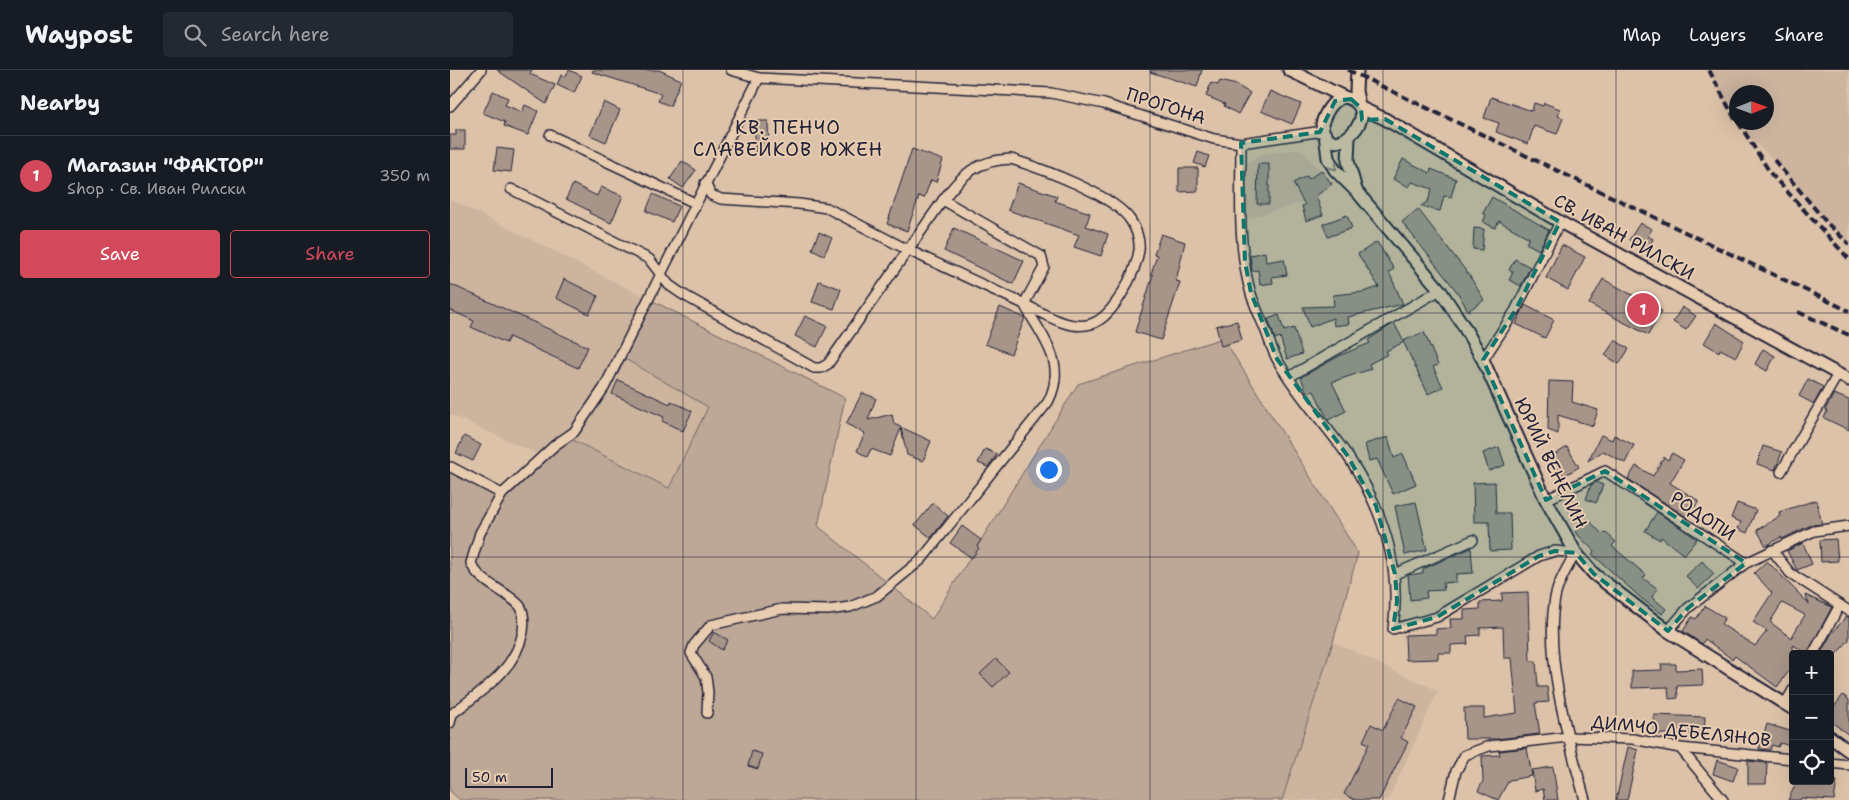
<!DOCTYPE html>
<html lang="en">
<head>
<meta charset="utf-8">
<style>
	:root { --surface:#171b24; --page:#242831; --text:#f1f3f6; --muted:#9ea1a6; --line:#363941; --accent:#d1495b }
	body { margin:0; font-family:"Shantell Sans",sans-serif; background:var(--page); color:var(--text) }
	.controls { position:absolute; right:15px; bottom:15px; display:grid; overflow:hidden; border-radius:5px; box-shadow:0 5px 20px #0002 }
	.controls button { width:45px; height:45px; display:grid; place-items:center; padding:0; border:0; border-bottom:1px solid var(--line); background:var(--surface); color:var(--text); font:25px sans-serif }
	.compass { position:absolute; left:1279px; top:15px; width:45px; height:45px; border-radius:50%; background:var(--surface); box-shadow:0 5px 20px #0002; rotate:89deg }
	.scale { position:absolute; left:15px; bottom:12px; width:88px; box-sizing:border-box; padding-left:5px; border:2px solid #22223b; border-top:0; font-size:14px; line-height:18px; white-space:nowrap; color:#22223b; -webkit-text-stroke:4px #e8ccaf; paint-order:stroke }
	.you { position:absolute; left:598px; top:399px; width:18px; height:18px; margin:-12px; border:4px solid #fff; border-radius:50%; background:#1a73e8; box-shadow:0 0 0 8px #1a73e833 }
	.badge { display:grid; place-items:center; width:32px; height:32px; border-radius:50%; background:var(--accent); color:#fff; font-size:16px; font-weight:700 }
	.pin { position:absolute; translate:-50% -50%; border:2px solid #fff; box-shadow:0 1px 5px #0006 }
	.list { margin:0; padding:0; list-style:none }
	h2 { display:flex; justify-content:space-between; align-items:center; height:65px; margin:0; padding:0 20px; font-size:21px }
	h2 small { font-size:16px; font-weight:400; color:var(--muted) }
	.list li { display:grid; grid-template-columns:32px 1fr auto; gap:15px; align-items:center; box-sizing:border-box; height:80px; padding:0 20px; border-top:1px solid var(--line) }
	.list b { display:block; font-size:19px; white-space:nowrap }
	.list p { margin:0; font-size:16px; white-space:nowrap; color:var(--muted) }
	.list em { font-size:16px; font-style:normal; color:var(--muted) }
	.actions { display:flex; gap:10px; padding:15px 20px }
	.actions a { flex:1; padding:11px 0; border:1px solid var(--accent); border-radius:5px; text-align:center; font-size:18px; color:var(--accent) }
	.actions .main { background:var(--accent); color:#fff }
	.icon { flex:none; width:28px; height:28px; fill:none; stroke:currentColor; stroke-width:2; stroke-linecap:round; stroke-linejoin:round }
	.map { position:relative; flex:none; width:1399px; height:730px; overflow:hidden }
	header { display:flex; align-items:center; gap:30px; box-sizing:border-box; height:70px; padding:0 25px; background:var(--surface); border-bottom:1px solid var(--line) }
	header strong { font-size:24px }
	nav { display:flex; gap:28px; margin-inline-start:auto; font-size:18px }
	.search { width:350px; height:45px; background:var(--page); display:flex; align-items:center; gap:12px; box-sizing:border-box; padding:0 18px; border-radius:5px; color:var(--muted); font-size:19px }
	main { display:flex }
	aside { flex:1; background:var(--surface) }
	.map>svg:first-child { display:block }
	.built { fill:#ccb49f }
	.green { fill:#bda796; stroke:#706468 }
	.building { fill:#a7958a; stroke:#22223b; fill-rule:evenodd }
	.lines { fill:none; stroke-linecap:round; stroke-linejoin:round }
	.minor-casing { stroke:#22223b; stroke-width:12 }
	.tertiary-casing { stroke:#22223b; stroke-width:15 }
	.minor { stroke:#e8ccaf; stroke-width:9 }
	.tertiary { stroke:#e8ccaf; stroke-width:11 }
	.rail { stroke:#22223b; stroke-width:4; stroke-dasharray:8 4; stroke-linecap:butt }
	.oneway { stroke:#857775 }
	.marked { fill:#0f766e; fill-opacity:0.2; stroke:#0f766e; stroke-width:4; stroke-dasharray:10 6; stroke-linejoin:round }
	.grid { fill:none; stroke:#22223b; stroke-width:1; stroke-opacity:0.55 }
	.labels { text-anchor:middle; stroke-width:4; stroke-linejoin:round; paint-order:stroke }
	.street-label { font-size:18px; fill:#22223b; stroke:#e8ccaf }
	.neighbourhood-label { font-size:19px; letter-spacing:1px; fill:#22223b; stroke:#e8ccaf }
</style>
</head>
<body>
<header>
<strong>Waypost</strong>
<div class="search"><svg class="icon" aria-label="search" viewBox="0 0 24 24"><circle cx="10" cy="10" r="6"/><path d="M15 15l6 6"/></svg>Search here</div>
<nav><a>Map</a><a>Layers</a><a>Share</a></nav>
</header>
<main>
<aside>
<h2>Nearby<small></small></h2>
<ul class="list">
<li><span class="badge">1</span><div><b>Магазин &quot;ФАКТОР&quot;</b><p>Shop · Св. Иван Рилски</p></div><em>350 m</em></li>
</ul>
<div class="actions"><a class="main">Save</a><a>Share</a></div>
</aside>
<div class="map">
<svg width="1399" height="730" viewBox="0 0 1399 730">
	<rect width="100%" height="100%" fill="#dcc2a8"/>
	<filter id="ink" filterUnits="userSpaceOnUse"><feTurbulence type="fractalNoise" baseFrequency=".02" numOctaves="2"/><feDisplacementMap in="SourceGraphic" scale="10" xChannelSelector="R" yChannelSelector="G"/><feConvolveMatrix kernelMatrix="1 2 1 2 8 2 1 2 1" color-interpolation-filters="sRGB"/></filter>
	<g filter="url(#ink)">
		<g class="built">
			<polygon points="1259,0 1399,0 1399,174 1377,153 1324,90 1293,61 1288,53 1316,52 1316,22 1286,22 1286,51"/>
			<polygon points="851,79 882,114 852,133 796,149 794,94 812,84"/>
			<polygon points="0,129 199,229 170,286 259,337 219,418 118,367 94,387 0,344"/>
			<polygon points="883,572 988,621 938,730 832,730"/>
		</g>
		<polygon class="green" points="199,229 395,328 368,456 482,549 628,314 773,268 908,483 883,572 832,730 10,730 0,721 0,397 52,424 117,367 219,418 258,337 170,286"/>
		<g class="building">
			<polygon points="47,0 82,0 80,4 105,15 96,34"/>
			<polygon points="119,0 132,6 124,23 107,15 111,5 115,7"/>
			<polygon points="143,0 209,0 231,10 220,36 208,31 211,24 142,2"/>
			<polygon points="701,0 752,0 747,17 700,2"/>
			<polygon points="770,11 786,15 800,23 788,44 774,36 775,34 756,26 761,13 768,15"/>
			<polygon points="43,21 58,28 55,35 72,42 75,35 88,41 78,65 54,56 55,52 33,43"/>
			<polygon points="820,21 851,34 842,54 811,41"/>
			<polygon points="1041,27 1082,41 1084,33 1093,36 1094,33 1110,39 1108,46 1113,48 1107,64 1084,56 1078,74 1046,62 1049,53 1034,48"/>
			<polygon points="154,32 170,40 156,72 140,65"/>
			<polygon points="305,51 318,51 319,82 305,82"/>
			<polygon points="6,60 15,60 15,79 0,79 0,65 6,65"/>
			<polygon points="47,78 64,80 61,102 44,100"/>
			<polygon points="462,79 493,90 486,112 481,110 474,128 469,126 457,161 437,154"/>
			<polygon points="748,82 759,86 755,97 744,93"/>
			<polygon points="953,89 980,103 981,99 1006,109 1001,127 994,126 990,141 971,136 978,131 982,119 962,112 959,117 943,109"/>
			<polygon points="232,91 246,100 233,118 220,109"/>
			<polygon points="808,94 819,94 819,134 807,134"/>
			<polygon points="729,98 748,98 748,121 729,122"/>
			<polygon points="871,100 882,114 866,126 873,145 856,151 852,136 855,135 843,113 857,106 859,109"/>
			<polygon points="568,113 607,126 605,131 640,143 636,156 658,164 651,186 624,177 629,165 558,140"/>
			<polygon points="123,114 147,126 151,117 173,126 161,153 139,143 140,141 116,129"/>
			<polygon points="203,124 229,136 222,152 196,141"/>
			<polygon points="1042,127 1099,160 1089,180 1076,173 1079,168 1049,151 1045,158 1033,152 1036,145 1033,143"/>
			<polygon points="968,139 1019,205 1034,230 1018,241 1008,223 952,152"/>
			<polygon points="897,145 902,158 878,167 873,154"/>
			<polygon points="1190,153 1202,159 1198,166 1203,169 1198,179 1179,170"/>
			<polygon points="504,158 574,191 563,214 494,181"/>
			<polygon points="1024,158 1034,159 1032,180 1023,179"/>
			<polygon points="369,162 382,168 374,185 362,179"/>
			<polygon points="711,164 735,172 726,211 730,212 711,270 685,262 703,205 701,204 707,185 704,184"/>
			<polygon points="927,172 944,199 939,202 953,234 898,247 899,254 884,256 883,248 860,257 853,237 884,236 883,225 913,222 929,217 908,184"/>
			<polygon points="1112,175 1135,187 1118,220 1096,208"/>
			<polygon points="815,182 816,192 834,189 837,205 822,207 823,213 810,215 808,200 802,201 800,185"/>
			<polygon points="1065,189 1080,197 1071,216 1059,210 1063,202 1059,200"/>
			<polygon points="114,209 148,226 139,244 106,228"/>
			<polygon points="1153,209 1212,241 1198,265 1139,234"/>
			<polygon points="369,211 391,219 384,239 362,232"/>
			<polygon points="0,214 138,277 128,298 59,267 56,273 21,257 24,251 0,240"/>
			<polygon points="1075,235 1104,250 1095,268 1066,254"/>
			<polygon points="550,237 575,248 561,284 535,274"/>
			<polygon points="1232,237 1246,246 1236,260 1223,252"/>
			<polygon points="829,245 834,261 844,258 852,284 837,289 830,267 825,269 818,249"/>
			<polygon points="355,246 377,256 367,277 345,266"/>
			<polygon points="787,251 792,270 771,276 766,256"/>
			<polygon points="944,253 954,272 936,281 938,284 919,294 921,299 882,312 896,341 878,350 864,321 857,323 851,307 891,285 920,273 918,270"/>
			<polygon points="1266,253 1294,271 1286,287 1270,279 1269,282 1254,273"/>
			<polygon points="974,262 988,295 983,297 993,317 978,324 953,271"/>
			<polygon points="1165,270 1179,279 1169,294 1155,285"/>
			<polygon points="1313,279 1325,286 1317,301 1305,294"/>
			<polygon points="1358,309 1373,317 1364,334 1349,326"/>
			<polygon points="168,310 220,334 221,331 242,341 233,361 212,351 214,347 162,324"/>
			<polygon points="1099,311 1123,312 1122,332 1148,340 1143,356 1108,345 1108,364 1098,360"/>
			<polygon points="412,323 426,328 418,350 442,344 444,354 481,371 473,391 457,385 451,358 440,386 421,379 417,387 407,381 415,363 396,354"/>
			<polygon points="1384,324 1399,330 1399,360 1374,348 1377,341 1375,340"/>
			<polygon points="1151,365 1162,370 1164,365 1184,375 1175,393 1153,381 1138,391"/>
			<polygon points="14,366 31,375 23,391 6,383"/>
			<polygon points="938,367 944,388 953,384 966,414 943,424 927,389 919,391 915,374"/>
			<polygon points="1313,376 1332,382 1325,400 1307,394"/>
			<polygon points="1049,377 1055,395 1039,401 1033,383"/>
			<polygon points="1117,377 1129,397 1114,406 1101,387"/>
			<polygon points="535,379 547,384 538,397 528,393"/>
			<polygon points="1222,383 1234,390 1220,413 1249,431 1238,448 1178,409 1186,396 1203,406 1214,387 1218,390"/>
			<polygon points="1045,412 1046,443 1060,443 1061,480 1040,481 1039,452 1024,452 1023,413"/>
			<polygon points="1146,412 1153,415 1146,433 1136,429 1141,415"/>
			<polygon points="1366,430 1372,454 1361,455 1332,469 1331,467 1316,476 1307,460 1330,446 1329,442"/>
			<polygon points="966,432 977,480 955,485 945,436"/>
			<polygon points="483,433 498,446 481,468 465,455"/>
			<polygon points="1287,433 1306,440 1297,463 1288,459 1291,452 1281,448"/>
			<polygon points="1207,442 1247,469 1234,485 1211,467 1210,470 1195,461"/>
			<polygon points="1138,449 1152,464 1155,462 1166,472 1162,476 1196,505 1193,508 1208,519 1202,527 1216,539 1212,544 1192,529 1142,484 1144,481 1125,462"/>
			<polygon points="512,456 531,470 527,476 529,478 522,488 500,473"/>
			<polygon points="1386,469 1388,491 1371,492 1370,470"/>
			<polygon points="1353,473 1362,494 1347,500 1337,481"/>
			<polygon points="1021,478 1023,503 1006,504 1006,512 993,513 994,520 976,521 977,528 960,530 958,505 973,503 973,499"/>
			<polygon points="1252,491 1264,504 1248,519 1236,506"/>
			<path d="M1317 491 1359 534 1355 525 1382 537 1357 584 1343 575V596L1327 617 1285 586 1282 589 1255 569 1252 574 1233 561 1242 547 1246 549 1255 536 1275 548 1271 554 1305 576 1317 561 1303 552 1322 523 1304 503ZM1332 533 1355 545 1341 568 1320 552Z"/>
			<polygon points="1078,522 1080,591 1086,591 1088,617 1097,617 1099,632 1085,633 1090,664 1047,669 1015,669 1014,638 1034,638 1034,648 1067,643 1062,588 1054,588 1053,557 1030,558 1030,565 1017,566 1018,574 1001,575 1001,583 988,583 988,589 956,590 955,565 986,564 986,559 1001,558 1000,549 1014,549 1014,540 1030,539 1030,532 1052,531 1052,523"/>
			<polygon points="1396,547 1399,547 1399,570 1380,591 1380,584 1370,584 1382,563"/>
			<polygon points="264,562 278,570 272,580 259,571"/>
			<polygon points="546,589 559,602 543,617 530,604"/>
			<polygon points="1211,594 1226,594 1226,600 1252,599 1253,615 1227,616 1228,628 1219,629 1218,617 1182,618 1182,601 1212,600"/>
			<polygon points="1393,625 1399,630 1399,665 1380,651 1380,642"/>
			<polygon points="949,628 967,637 951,668 958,672 929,730 905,730 894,724 919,674 913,671 921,654 933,660"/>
			<polygon points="1204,645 1255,647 1254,664 1204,664"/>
			<polygon points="1317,654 1343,662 1341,676 1330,673 1328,677 1322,675 1320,680 1309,679"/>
			<polygon points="1178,677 1188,680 1177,730 1166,730"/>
			<polygon points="1077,678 1082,706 1059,710 1048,730 1028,721 1033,711 1032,686 1050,685 1049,681"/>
			<polygon points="302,681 312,684 308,699 298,696"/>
			<polygon points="1267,690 1288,697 1283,711 1263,704"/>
			<polygon points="1298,691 1317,693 1316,714 1298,714"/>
			<polygon points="1103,697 1108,730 1095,730 1093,719 1085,721 1082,700"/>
			<polygon points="1347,711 1387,711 1384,730 1351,728 1350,730 1338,730"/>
		</g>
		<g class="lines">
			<g class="minor-casing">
				<g id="minor">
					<polyline points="281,0 309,8 601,23 654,34 764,69 791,73 873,61"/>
					<polyline points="0,36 31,0"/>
					<polyline points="100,65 245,133"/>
					<path d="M791 73C791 122 787 176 801 224 805 236 810 247 815 259 819 269 822 281 828 291 847 325 875 353 897 385 933 438 952 495 943 559L987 547 1089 486 1105 481 1126 483C1117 497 1108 512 1105 528 1094 589 1119 671 1135 730"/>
					<path d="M255 113 261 125 271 129 349 134 377 138 458 180 574 234 594 197 591 186 493 130C512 104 528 90 561 89 590 98 665 125 681 151 686 159 690 170 689 180 686 202 664 247 641 254 618 261 593 243 574 234"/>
					<polyline points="61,119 199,189 219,215 232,224 364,298 371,298 378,294 493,130"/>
					<polyline points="1033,290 1065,241 1110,152"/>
					<polyline points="839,307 990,220"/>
					<polyline points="1,397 52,424 105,375 124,362 154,318 309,8"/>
					<polyline points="1331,402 1388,304"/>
					<polyline points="1096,430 1155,401 1296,493"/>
					<polyline points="1322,480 1340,503 1399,541"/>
					<polyline points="945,504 1023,470"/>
					<polyline points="1218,561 1238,538 1296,493 1364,461 1399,456"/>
					<polyline points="1363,584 1390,535"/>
					<polyline points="1335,634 1343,620"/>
					<path d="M257 643 258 622 256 607 241 583 244 575 261 555 332 539 378 540 400 537 427 526 472 489 598 332C618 293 593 269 574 234"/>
					<path d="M0 653 2 644C32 620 65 601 73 562 74 554 75 543 70 536 56 520 29 513 21 493L30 463 52 424"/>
					<polyline points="1230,678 1273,730"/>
					<polyline points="1380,693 1399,695"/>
					<polyline points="999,730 1006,701 1015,685 1039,676 1118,667 1183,669 1230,678 1343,689"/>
				</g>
			</g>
			<g class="tertiary-casing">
				<g id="tertiary">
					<polyline points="839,0 894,27"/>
					<polyline points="907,0 906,21 909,35"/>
					<path d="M894 27C942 38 876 102 872 54 875 43 882 30 894 27Z"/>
					<polyline points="911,38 935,49 1110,152 1399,310"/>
					<polyline points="875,64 878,88 885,100 908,123 990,220 1013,255 1033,290 1096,430 1126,483 1144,504 1218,561 1343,639"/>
					<polyline points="899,67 898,91 906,120"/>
					<polyline points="1380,667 1399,681"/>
				</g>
			</g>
			<use href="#minor" class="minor"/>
			<use href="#tertiary" class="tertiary"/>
			<g class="rail">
				<polyline points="898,0 1399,241"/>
				<polyline points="1259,0 1286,51"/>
				<polyline points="1288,52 1321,104 1399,189"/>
				<polyline points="1324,90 1377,153 1399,174"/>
				<polyline points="1348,242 1399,265"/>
			</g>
		</g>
		<defs><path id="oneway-chevron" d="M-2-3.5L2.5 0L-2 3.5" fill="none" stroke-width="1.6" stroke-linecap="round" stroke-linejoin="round" transform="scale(1.25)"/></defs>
		<use class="oneway" href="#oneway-chevron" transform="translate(884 97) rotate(55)"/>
	</g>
	<path class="marked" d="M901 29 911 38 912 50 935 49 1110 152 1065 241 1033 290 1096 430 1155 401 1296 493 1238 538 1218 561 1144 504 1126 483 1105 481 1089 486 987 547 943 559 947 531 945 504 926 436 897 385 827 289 801 223 795 192 791 73 870 62 885 31Z"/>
	<path class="grid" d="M233 0V730M466 0V730M700 0V730M933 0V730M1166 0V730M0 243H1399M0 487H1399"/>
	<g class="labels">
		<g class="street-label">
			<text transform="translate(716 36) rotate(18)" y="6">ПРОГОНА</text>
			<text transform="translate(1174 167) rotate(29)" y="6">СВ. ИВАН РИЛСКИ</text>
			<text transform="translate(1101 393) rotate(64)" y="6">ЮРИЙ ВЕНЕЛИН</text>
			<text transform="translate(1253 446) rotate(34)" y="6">РОДОПИ</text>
			<text transform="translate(1231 661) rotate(6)" y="6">ДИМЧО ДЕБЕЛЯНОВ</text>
		</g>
		<g class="neighbourhood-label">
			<text x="338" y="64">КВ. ПЕНЧО<tspan x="338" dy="22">СЛАВЕЙКОВ ЮЖЕН</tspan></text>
		</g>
	</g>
</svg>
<div class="controls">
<button>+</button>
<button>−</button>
<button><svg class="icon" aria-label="locate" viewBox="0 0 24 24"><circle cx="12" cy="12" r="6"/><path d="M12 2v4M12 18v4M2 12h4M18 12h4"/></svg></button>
</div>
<svg class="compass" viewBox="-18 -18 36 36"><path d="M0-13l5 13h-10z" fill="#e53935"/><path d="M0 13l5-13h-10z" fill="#9ea1a6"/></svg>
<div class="scale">50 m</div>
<div class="you"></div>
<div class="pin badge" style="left:1193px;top:239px">1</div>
</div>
</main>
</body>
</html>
